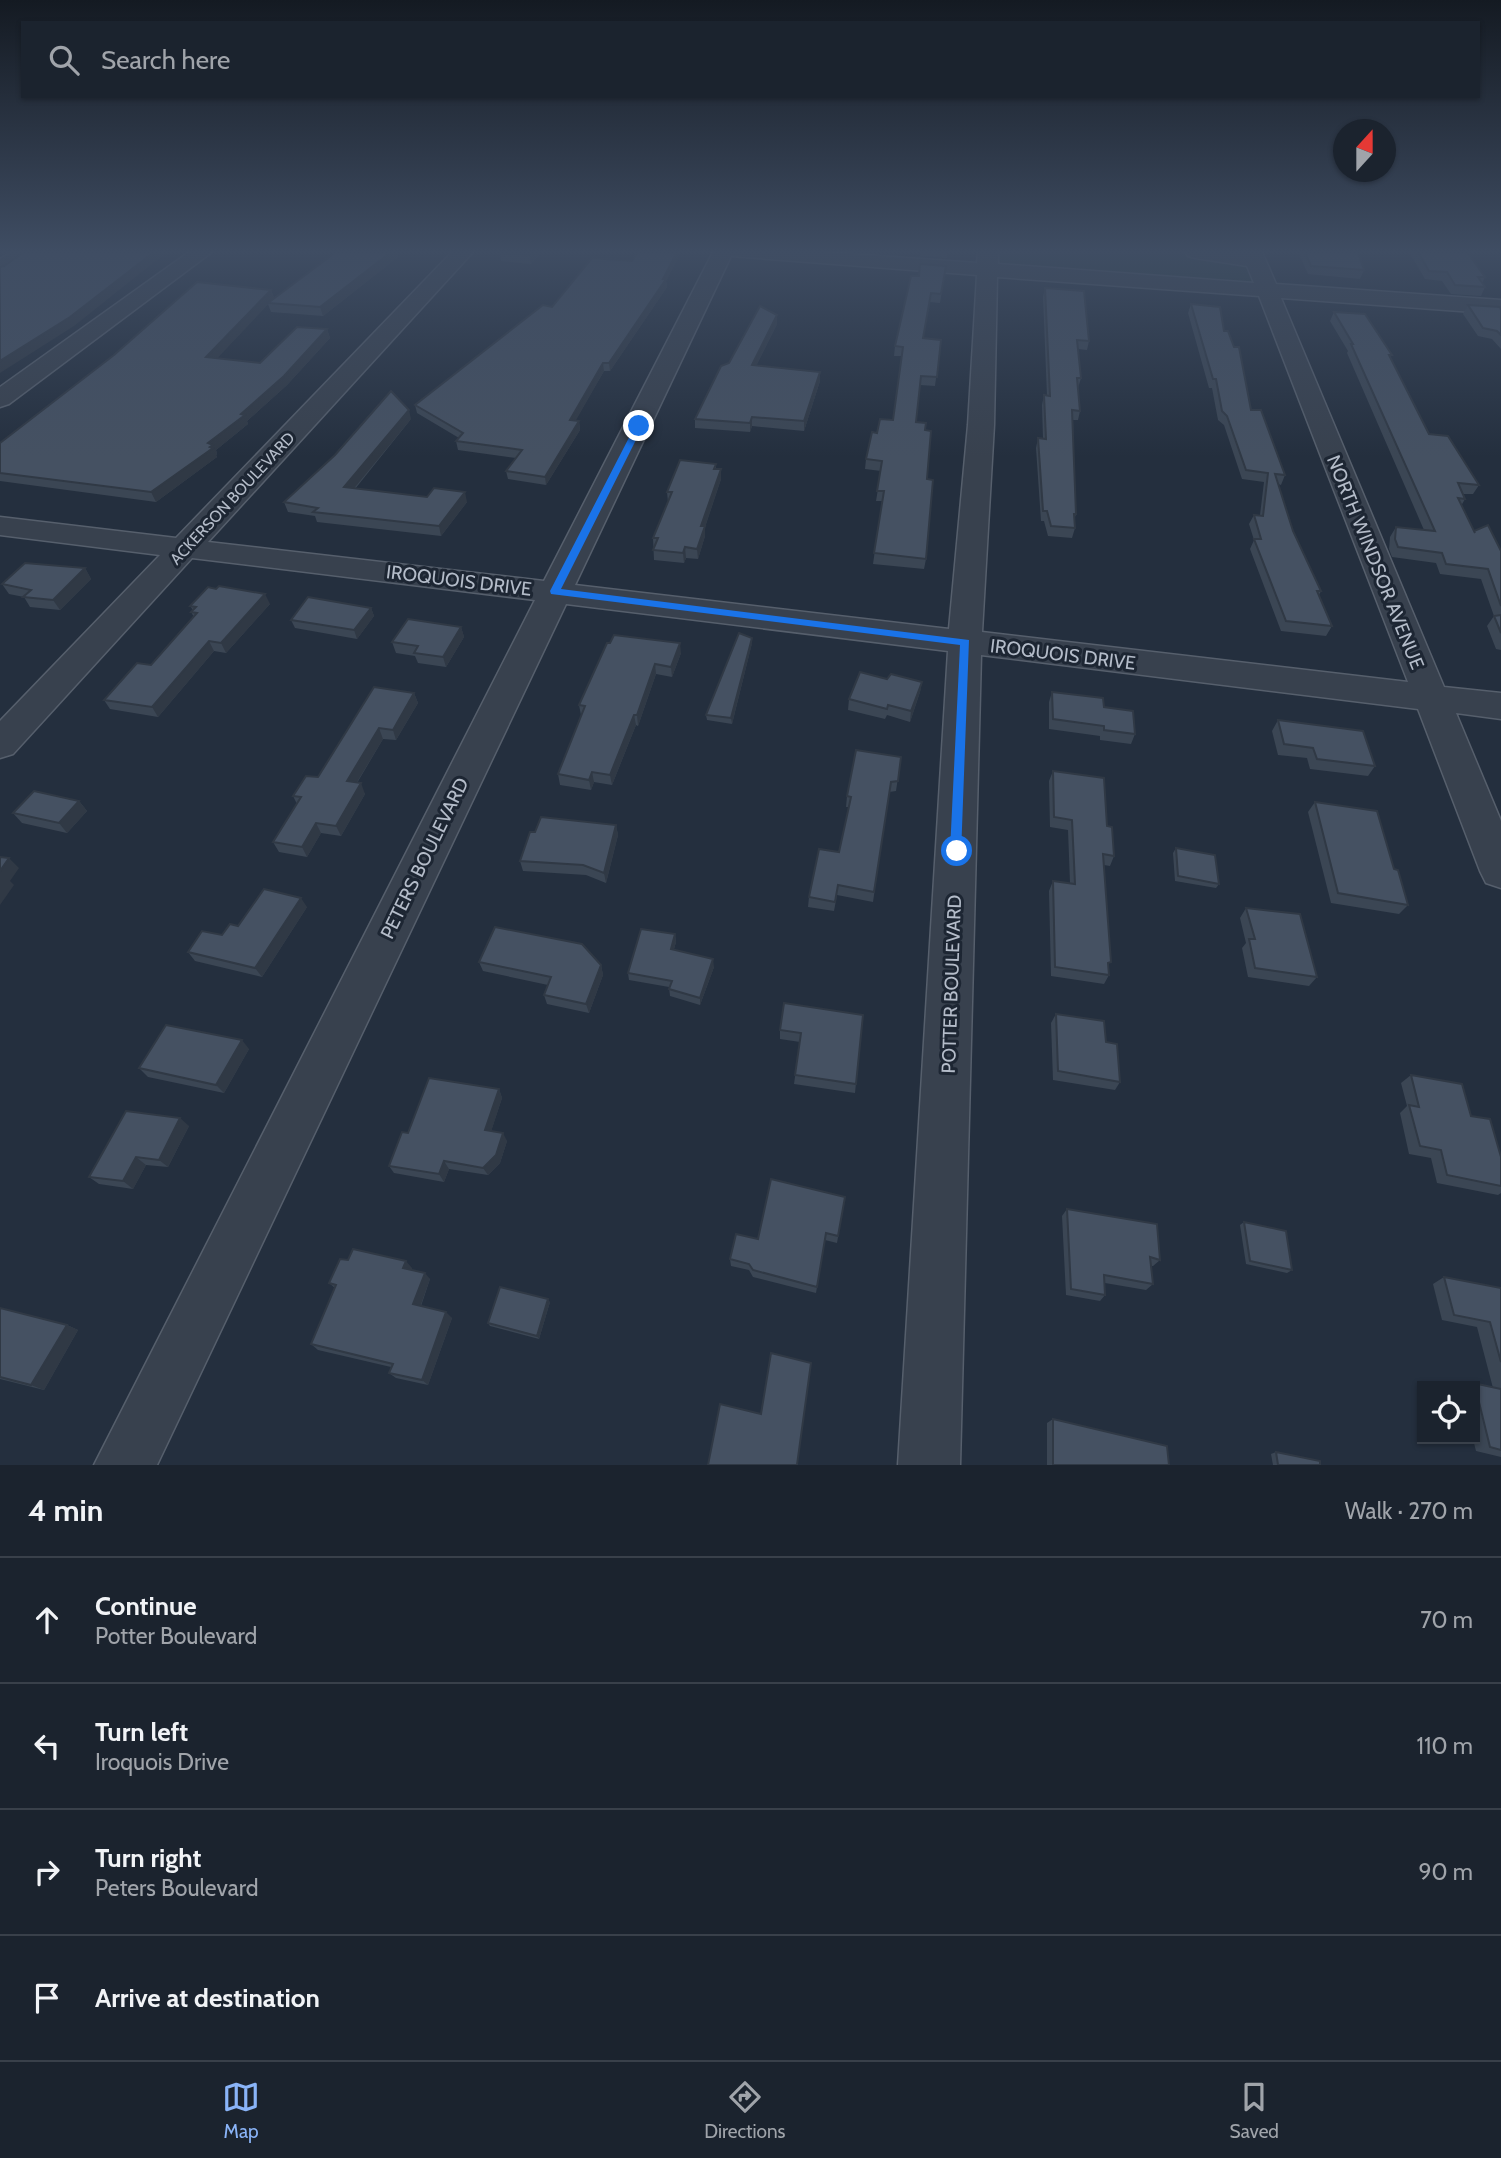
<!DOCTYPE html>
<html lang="en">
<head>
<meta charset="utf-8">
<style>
	:root { --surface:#1b232e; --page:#242b36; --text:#f1f3f6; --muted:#a0a4aa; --line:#39404a; --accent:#8ab4f8 }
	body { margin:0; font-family:Cabin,sans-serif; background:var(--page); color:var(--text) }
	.controls { position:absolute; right:21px; bottom:21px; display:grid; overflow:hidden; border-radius:0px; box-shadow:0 2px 5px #0004 }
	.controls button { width:63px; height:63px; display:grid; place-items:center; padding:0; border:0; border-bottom:2px solid var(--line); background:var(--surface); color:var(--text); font:35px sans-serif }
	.compass { position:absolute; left:1333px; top:119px; width:63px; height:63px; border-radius:50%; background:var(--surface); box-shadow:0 2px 5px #0004; rotate:21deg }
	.stop { position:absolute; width:21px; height:21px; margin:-16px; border:5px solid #1a73e8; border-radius:50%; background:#fff }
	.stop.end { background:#1a73e8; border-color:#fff; box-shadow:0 2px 7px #0008 }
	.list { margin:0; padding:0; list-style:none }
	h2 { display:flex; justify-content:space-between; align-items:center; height:91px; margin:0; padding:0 28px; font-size:30px }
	h2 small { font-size:23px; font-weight:400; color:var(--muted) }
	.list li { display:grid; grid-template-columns:46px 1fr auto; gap:21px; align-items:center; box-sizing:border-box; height:126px; padding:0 28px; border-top:2px solid var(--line) }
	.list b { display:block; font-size:26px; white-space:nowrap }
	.list p { margin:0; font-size:23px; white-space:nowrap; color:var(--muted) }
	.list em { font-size:23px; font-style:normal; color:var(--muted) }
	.icon { flex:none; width:38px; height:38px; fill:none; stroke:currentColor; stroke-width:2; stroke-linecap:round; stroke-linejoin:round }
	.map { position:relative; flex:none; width:1501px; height:1465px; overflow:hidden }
	.search { position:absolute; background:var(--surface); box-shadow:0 2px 5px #0004; left:21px; right:21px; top:21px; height:77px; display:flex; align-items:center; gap:18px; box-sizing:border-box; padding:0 24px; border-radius:0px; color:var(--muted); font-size:26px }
	.sheet { height:595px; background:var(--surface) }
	nav { display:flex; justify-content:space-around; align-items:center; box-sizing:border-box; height:98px; border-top:2px solid var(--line); background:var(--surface); font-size:19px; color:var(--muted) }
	nav a { display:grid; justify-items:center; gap:4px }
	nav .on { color:var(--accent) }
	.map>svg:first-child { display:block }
	.green { fill:#263c3f }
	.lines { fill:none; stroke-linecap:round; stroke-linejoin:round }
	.minor-casing { stroke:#565f6c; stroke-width:3 }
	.minor { fill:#38414e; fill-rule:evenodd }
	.wall { fill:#3b4654 }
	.shaded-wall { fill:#303945 }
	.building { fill:#455162; stroke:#303945; stroke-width:2 }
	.route { fill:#1a73e8 }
	.labels { text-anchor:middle; stroke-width:6; stroke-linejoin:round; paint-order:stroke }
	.far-street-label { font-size:16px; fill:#b4bcc9; stroke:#1d2633 }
	.street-label { font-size:19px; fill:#b4bcc9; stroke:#1d2633 }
</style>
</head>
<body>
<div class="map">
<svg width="1501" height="1465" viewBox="0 0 1501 1465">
	<rect width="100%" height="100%" fill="#242f3e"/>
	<polygon class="green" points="988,252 1252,252 1268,291 988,270"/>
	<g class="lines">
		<g class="minor-casing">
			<g id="minor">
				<polygon points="12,252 36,252 7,272 0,274 0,259"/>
				<polygon points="189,252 212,252 9,404 0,407 0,387"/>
				<path d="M452 252H473L208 542 544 581 713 252H823L977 263 978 252H998V264L1254 283 1247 266 1195 258 1188 256 1185 252H1262L1276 284 1501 300V314L1281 298 1444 687 1501 693V719L1456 713 1501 821V888L1486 883 1480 871 1418 709 981 655 960 1465H898L948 651 566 604 157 1465H94L535 600 192 558 13 754 0 758V721L160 555 0 535V517L176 538ZM731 256 977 275 968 425 949 629 575 585ZM997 277 1259 296 1408 682 982 632 994 425Z"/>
			</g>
		</g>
		<use href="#minor" class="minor"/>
	</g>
	<g class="wall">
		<polygon points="336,252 396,252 398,257 323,316 271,312 268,304 217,358 260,363 327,329 330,338 287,385 247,421 248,424 216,450 217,454 216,455 217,457 156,502 0,481 0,443 271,290 274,298 271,301"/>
		<polygon points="500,252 541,252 531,264 501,261"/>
		<polygon points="638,252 681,252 666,281 667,287 610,371 604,371 575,421 579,421 580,430 546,485 508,479 506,471 516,458 458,450 456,441 459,438 417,413 415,405 552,307 632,261"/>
		<polygon points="920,252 947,252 947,258 920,256"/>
		<polygon points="1298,252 1358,252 1364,270 1360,279 1308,274"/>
		<polygon points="1409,252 1467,252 1485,277 1482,283 1485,287 1481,296 1451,294 1442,281 1425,279"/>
		<polygon points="946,266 940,303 930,302 923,338 941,340 935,386 920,385 916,422 925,430 927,479 926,559 924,569 873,564 882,501 876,501 881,471 865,469 866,459 877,433 893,420 902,356 894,356 895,346 919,276"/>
		<polygon points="1045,288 1089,341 1087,350 1078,349 1081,378 1078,388 1080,411 1078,420 1073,420 1076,514 1074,520 1075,528 1072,538 1048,536 1044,521 1041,521 1036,448 1038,438 1043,439 1042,405 1044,395 1047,396 1043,297"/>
		<polygon points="1191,304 1224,331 1251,410 1285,475 1281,485 1278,484 1293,531 1321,591 1319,595 1332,626 1326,636 1281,631 1250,549 1254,540 1249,524 1254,515 1260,515 1264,482 1242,479 1224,425 1218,420 1212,388 1209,388 1188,313"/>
		<polygon points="1468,305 1501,310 1501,349 1492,339 1478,336 1463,314"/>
		<polygon points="1334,312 1392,355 1390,358 1429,434 1479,485 1473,494 1463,494 1465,499 1461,506 1474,531 1501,551 1501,650 1496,649 1487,626 1494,616 1481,579 1440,574 1436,563 1392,557 1389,549 1390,537 1396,527 1424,530 1347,353 1348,351 1330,321"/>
		<polygon points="777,324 756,366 820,381 804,431 752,426 750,432 695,428 695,419 729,363"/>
		<polygon points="411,419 355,489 467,502 441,536 317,522 315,516 288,512 284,502"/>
		<polygon points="716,464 716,469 721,469 721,479 705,527 705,536 698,559 686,558 684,563 654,560 653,538 668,502 667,492"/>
		<polygon points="85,568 91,579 60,610 30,607 24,597 9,594 2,584"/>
		<polygon points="270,604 226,653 214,651 158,717 110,709 104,700 151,665 194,617 191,612 193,610 190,606"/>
		<polygon points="371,608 374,616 357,639 295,628 291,620"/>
		<polygon points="461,627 464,637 446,667 418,663 415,656 396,653 392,642"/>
		<polygon points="607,643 681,653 672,677 656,674 638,726 636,725 612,785 594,782 591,790 560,785 558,774 581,715 579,705"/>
		<polygon points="752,643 732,724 707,720 706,715"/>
		<polygon points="887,679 922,682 920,692 910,722 887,715 885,719 848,710 849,699"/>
		<polygon points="1052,692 1104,707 1135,734 1131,744 1100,740 1100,736 1049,729 1049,702"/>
		<polygon points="414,693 418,703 396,740 383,739 357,783 365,794 341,836 321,833 307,857 279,852 273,842 297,804 293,796 318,777"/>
		<polygon points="1278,720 1375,766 1368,776 1310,769 1307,758 1278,755 1272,731"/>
		<polygon points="901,757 896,791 889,792 873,902 837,895 834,911 808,907 809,897 839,852 849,807 846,807 847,796"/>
		<polygon points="1053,771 1107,826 1114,856 1110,866 1104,865 1109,975 1104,984 1051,976 1049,891 1053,881 1070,883 1068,830 1050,827 1049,781"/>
		<polygon points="79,801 87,811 67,833 22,823 13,813"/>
		<polygon points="1315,802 1394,869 1408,905 1399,914 1331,903 1308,812"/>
		<polygon points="616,825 618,835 606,883 586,875 523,871 520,861 535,832"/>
		<polygon points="1176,848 1219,884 1216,888 1175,881 1173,853"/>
		<polygon points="307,907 262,977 195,961 188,952 222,935 238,926"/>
		<polygon points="1246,908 1317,977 1309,986 1248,977 1242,948 1246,943 1240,918"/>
		<polygon points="675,934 676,942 674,949 714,967 700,1005 670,996 669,987 629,980 628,973"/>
		<polygon points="479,962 601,965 603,975 589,1013 547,1004 544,995 548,985 483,971"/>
		<polygon points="1056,1014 1106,1042 1120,1082 1115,1090 1053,1080 1051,1023"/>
		<polygon points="863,1015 855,1093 794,1084 800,1042 780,1039 780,1030"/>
		<polygon points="249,1049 224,1093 148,1077 139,1068"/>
		<polygon points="1411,1075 1471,1116 1501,1157 1501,1193 1498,1195 1437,1183 1431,1158 1409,1154 1400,1113 1407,1106 1401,1083"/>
		<polygon points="499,1089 502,1098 491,1131 507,1141 500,1163 488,1175 449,1169 444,1182 394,1173 389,1166 408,1133"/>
		<polygon points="189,1126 168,1167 146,1165 133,1189 99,1184 89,1177"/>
		<polygon points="845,1197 837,1243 825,1240 816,1293 753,1277 749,1270 731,1266 730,1259 758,1239"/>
		<polygon points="1067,1209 1160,1260 1153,1266 1151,1266 1153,1284 1146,1290 1105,1283 1105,1295 1100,1301 1066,1295 1062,1216"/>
		<polygon points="1244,1222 1292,1270 1287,1273 1246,1264 1240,1225"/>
		<polygon points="412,1268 411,1270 430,1279 421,1306 452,1318 428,1385 396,1378 389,1373 391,1367 318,1350 311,1344 335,1288 329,1283"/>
		<polygon points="1444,1277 1501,1288 1501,1457 1476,1451 1473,1439 1475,1439 1475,1386 1465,1386 1473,1383 1493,1388 1477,1327 1442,1320 1433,1284"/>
		<polygon points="550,1302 539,1339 490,1326 488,1323"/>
		<polygon points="0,1308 67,1325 78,1330 44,1390 0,1379"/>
		<polygon points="1053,1419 1169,1465 1047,1465 1047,1423"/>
		<polygon points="1276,1452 1320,1465 1273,1465 1271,1454"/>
	</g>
	<g class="shaded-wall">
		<polygon points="154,252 169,252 153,263 74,326 0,373 0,361"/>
		<polygon points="391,252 396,252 398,257 323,316 320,307"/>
		<polygon points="532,252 541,252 531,264 529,255"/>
		<polygon points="677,252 681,252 666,281 667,287 610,371 609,363 663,279"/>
		<polygon points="271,290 274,298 210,366 206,357"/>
		<polygon points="777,315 777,324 752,374 752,365"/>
		<polygon points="327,329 330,338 287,385 247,421 248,424 216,450 217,454 216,455 217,457 156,502 151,492 241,414"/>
		<polygon points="603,363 604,371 571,429 570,420"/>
		<polygon points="820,372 820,381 804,431 804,421"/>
		<polygon points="409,410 411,419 347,497 344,487"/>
		<polygon points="752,417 752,426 750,432 750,423"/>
		<polygon points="579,421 580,430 546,485 545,477"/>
		<polygon points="721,469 721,479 705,527 705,536 698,559 697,549 701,526"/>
		<polygon points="465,492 467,502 441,536 439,526"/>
		<polygon points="685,547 686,558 684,563 683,553"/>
		<polygon points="85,568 91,579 60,610 53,600"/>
		<polygon points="265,594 270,604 226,653 221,643"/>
		<polygon points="371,608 374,616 357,639 354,630"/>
		<polygon points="461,627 464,637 446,667 443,657"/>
		<polygon points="752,638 752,643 732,724 731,718"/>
		<polygon points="209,641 214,651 158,717 152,707"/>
		<polygon points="680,643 681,653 672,677 671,667"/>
		<polygon points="655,664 656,674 638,726 637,715"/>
		<polygon points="922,682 920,692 910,722 911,711"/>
		<polygon points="414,693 418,703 396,740 393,730"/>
		<polygon points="634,715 636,725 612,785 610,775"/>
		<polygon points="379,728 383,739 351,792 347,781"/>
		<polygon points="592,772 594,782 591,790 589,780"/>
		<polygon points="361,783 365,794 341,836 336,826"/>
		<polygon points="79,801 87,811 67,833 59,823"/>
		<polygon points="316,823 321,833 307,857 302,847"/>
		<polygon points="616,825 618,835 606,883 604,873"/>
		<polygon points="9,858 19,868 10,881 14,885 0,905 0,871"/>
		<polygon points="301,898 307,907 262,977 255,968"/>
		<polygon points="675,934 676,942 672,956 671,949"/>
		<polygon points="713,959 714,967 700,1005 700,998"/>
		<polygon points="601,965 603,975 589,1013 586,1004"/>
		<polygon points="242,1040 249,1049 224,1093 216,1085"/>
		<polygon points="499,1089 502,1098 489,1138 485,1130"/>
		<polygon points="180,1118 189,1126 168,1167 159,1160"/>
		<polygon points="503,1133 507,1141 500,1163 488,1175 483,1168"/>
		<polygon points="136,1157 146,1165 133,1189 123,1181"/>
		<polygon points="444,1161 449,1169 444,1182 439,1174"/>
		<polygon points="406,1261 412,1268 409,1275 403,1268"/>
		<polygon points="425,1273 430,1279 419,1310 413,1304"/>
		<polygon points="548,1299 550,1302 539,1339 537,1336"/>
		<polygon points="446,1312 452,1318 428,1385 422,1380"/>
		<polygon points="67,1325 78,1330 44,1390 31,1385"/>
	</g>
	<g class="building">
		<polygon points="24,252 154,252 70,317 0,361 0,267 4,266"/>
		<polygon points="336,252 391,252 320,307 268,303"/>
		<polygon points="500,252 532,252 529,255 499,253"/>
		<polygon points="638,252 677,252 663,279 666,279 609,363 603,363 570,420 579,421 545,477 506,471 522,450 456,441 463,433 415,405 543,305 552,307 592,258 632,261"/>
		<polygon points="1305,252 1358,252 1364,270 1311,266"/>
		<polygon points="1418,252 1467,252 1485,277 1478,277 1485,287 1455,285 1447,272 1429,271"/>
		<polygon points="920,264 946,266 941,294 931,293 923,338 941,340 937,377 921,376 916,422 926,423 925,430 931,431 927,479 933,480 926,559 874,553 884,491 877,491 882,461 866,459 872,432 877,433 880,419 893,420 903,347 895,346 911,276 919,276"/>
		<polygon points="197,282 271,290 206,357 260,363 297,327 327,329 284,376 241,414 245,415 208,443 213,445 210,447 213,448 151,492 0,473 0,443 114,355"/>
		<polygon points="1045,288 1084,291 1089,341 1077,340 1081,378 1077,378 1080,411 1072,410 1076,514 1074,514 1075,528 1051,526 1047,511 1043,511 1038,438 1046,439 1044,395 1050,396"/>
		<polygon points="1191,304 1220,307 1224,331 1228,331 1234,347 1239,347 1251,410 1261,410 1285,475 1275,474 1293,531 1321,591 1317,591 1332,626 1286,621 1254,539 1261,539 1254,515 1263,516 1268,473 1246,470 1227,416 1222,411 1216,379 1213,379"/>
		<polygon points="1468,305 1500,307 1501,310 1501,335 1497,331 1483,328"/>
		<polygon points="760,306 777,315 752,365 820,372 804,421 752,417 750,423 695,419 721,366 729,363"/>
		<polygon points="1334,312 1365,314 1392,355 1389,355 1429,434 1448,436 1479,485 1458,483 1465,499 1458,498 1475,533 1474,531 1488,525 1501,551 1501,606 1488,569 1446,564 1442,553 1398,547 1395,539 1396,527 1435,531 1351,344 1353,344"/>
		<polygon points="391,391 409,410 344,487 427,497 434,488 465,492 439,526 313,512 318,508 284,502 335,455"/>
		<polygon points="680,460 716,464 714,469 721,469 701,526 705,526 697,549 685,547 683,553 653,550 658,538 653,538 672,492 667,492"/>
		<polygon points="25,563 85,568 53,600 23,597 31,590 2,584"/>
		<polygon points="219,586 265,594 221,643 209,641 152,707 104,700 137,663 151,665 197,613 191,612 196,607 190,606 208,587 216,589"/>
		<polygon points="308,597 371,608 354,630 291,620"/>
		<polygon points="1501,615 1501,633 1494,616"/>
		<polygon points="408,619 461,627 443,657 414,653 418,646 392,642"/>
		<polygon points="739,633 752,638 731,718 706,715"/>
		<polygon points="614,635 680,643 671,667 655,664 637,715 634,715 610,775 592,772 589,780 558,774 585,706 579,705 607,643 610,643"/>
		<polygon points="860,672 887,679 891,674 922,682 911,711 888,705 887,709 849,699"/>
		<polygon points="374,687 414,693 393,730 379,728 347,781 361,783 336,826 316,823 302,847 273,842 301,797 293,796 306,776 318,777"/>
		<polygon points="1052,692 1103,698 1104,707 1133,711 1135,734 1104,730 1104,726 1053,719"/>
		<polygon points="1278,720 1363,731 1375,766 1317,759 1313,748 1284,744"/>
		<polygon points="856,750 901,757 898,781 891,782 874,892 838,885 835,902 809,897 819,849 839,852 851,797 847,796"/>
		<polygon points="1053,771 1104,778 1107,826 1112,827 1114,856 1103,854 1111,962 1108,963 1109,975 1055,967 1053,881 1075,884 1072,820 1054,817"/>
		<polygon points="34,791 79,801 59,823 13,813"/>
		<polygon points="1315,802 1377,811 1394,869 1398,870 1408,905 1338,893"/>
		<polygon points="541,817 616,825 604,873 583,865 520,861 530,832 535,832"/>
		<polygon points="1176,848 1215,855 1219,884 1178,876"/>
		<polygon points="0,857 9,858 0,871"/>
		<polygon points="264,889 301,898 255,968 188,952 202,931 222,935 230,924 238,926"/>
		<polygon points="1246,908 1300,914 1317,977 1255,968 1249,939 1255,939"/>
		<polygon points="495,927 582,944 601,965 586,1004 544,995 551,977 479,962"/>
		<polygon points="641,929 675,934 671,949 713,959 700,998 669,989 672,981 628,973"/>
		<polygon points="784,1003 863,1015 856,1084 795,1075 801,1033 780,1030"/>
		<polygon points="1056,1014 1104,1021 1106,1042 1117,1044 1120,1082 1058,1071"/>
		<polygon points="166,1025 242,1040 216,1085 139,1068"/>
		<polygon points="1411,1075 1462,1084 1471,1116 1490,1119 1501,1157 1501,1186 1447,1175 1441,1150 1420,1146 1409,1105 1419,1107"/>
		<polygon points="429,1078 499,1089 485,1130 503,1133 496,1155 483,1168 444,1161 439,1174 389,1166 402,1132 408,1133"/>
		<polygon points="126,1111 180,1118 159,1160 136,1157 123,1181 89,1177"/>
		<polygon points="771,1179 845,1197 838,1236 826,1233 817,1287 753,1270 749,1264 730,1259 736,1234 758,1239"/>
		<polygon points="1067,1209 1157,1224 1160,1260 1150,1257 1153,1284 1104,1275 1105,1295 1071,1289"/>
		<polygon points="1244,1222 1286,1231 1292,1270 1250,1261"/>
		<polygon points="353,1249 406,1261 403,1268 425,1273 413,1304 446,1312 422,1380 389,1373 393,1364 311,1344 336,1285 329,1283 340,1259 348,1260"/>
		<polygon points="1444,1277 1501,1288 1501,1362 1490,1322 1454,1315"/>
		<polygon points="500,1287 548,1299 537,1336 488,1323"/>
		<polygon points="0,1308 67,1325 31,1385 0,1377"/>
		<polygon points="771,1353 811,1363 797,1465 708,1465 720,1404 761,1414"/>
		<polygon points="1473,1383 1501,1389 1501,1450 1490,1447 1475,1386"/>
		<polygon points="1053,1419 1167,1446 1169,1465 1053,1465"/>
		<polygon points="1276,1452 1320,1461 1320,1465 1278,1465"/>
	</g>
	<linearGradient id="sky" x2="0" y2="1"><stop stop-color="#141a22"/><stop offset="0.55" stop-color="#3f4d63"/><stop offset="1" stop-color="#3f4d63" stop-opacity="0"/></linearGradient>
	<rect width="1501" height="457" fill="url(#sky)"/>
	<polygon class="route" points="636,424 643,426 561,589 969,640 961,855 952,855 950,851 960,645 551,594 550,591"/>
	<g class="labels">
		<g class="far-street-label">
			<text transform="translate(232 498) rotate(-47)" y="6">ACKERSON BOULEVARD</text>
		</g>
		<g class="street-label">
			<text transform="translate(1376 562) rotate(68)" y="7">NORTH WINDSOR AVENUE</text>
			<text transform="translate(459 580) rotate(7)" y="7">IROQUOIS DRIVE</text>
			<text transform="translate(1063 654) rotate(7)" y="7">IROQUOIS DRIVE</text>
			<text transform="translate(424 858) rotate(-64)" y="7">PETERS BOULEVARD</text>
			<text transform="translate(951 984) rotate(-88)" y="7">POTTER BOULEVARD</text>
		</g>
	</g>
</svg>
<div class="controls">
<button><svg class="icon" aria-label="locate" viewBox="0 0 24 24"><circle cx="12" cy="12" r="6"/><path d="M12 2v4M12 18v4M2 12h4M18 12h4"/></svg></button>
</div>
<svg class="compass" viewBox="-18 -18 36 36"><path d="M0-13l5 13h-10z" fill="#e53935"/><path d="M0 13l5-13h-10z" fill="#a0a4aa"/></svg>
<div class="stop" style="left:957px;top:851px"></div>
<div class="stop end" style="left:639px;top:426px"></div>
<div class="search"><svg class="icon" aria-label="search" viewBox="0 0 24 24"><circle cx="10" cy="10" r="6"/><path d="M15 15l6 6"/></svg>Search here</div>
</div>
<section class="sheet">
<h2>4 min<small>Walk · 270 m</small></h2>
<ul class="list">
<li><svg class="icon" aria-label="ahead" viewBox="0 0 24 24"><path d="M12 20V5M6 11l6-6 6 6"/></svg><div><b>Continue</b><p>Potter Boulevard</p></div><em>70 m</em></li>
<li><svg class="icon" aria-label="left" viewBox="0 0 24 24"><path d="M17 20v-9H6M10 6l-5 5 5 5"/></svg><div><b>Turn left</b><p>Iroquois Drive</p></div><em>110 m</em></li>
<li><svg class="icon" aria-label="right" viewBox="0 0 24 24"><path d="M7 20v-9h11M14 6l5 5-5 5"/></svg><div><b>Turn right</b><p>Peters Boulevard</p></div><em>90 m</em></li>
<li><svg class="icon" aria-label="arrive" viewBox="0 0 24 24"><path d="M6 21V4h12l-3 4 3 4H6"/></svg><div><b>Arrive at destination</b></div></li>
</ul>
</section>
<nav>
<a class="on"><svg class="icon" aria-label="map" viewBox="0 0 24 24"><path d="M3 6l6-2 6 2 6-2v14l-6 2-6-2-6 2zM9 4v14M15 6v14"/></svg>Map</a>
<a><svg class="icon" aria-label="directions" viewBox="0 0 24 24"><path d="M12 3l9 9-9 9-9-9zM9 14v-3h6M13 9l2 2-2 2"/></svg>Directions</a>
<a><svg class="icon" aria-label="saved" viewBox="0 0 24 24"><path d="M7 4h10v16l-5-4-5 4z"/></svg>Saved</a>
</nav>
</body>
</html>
